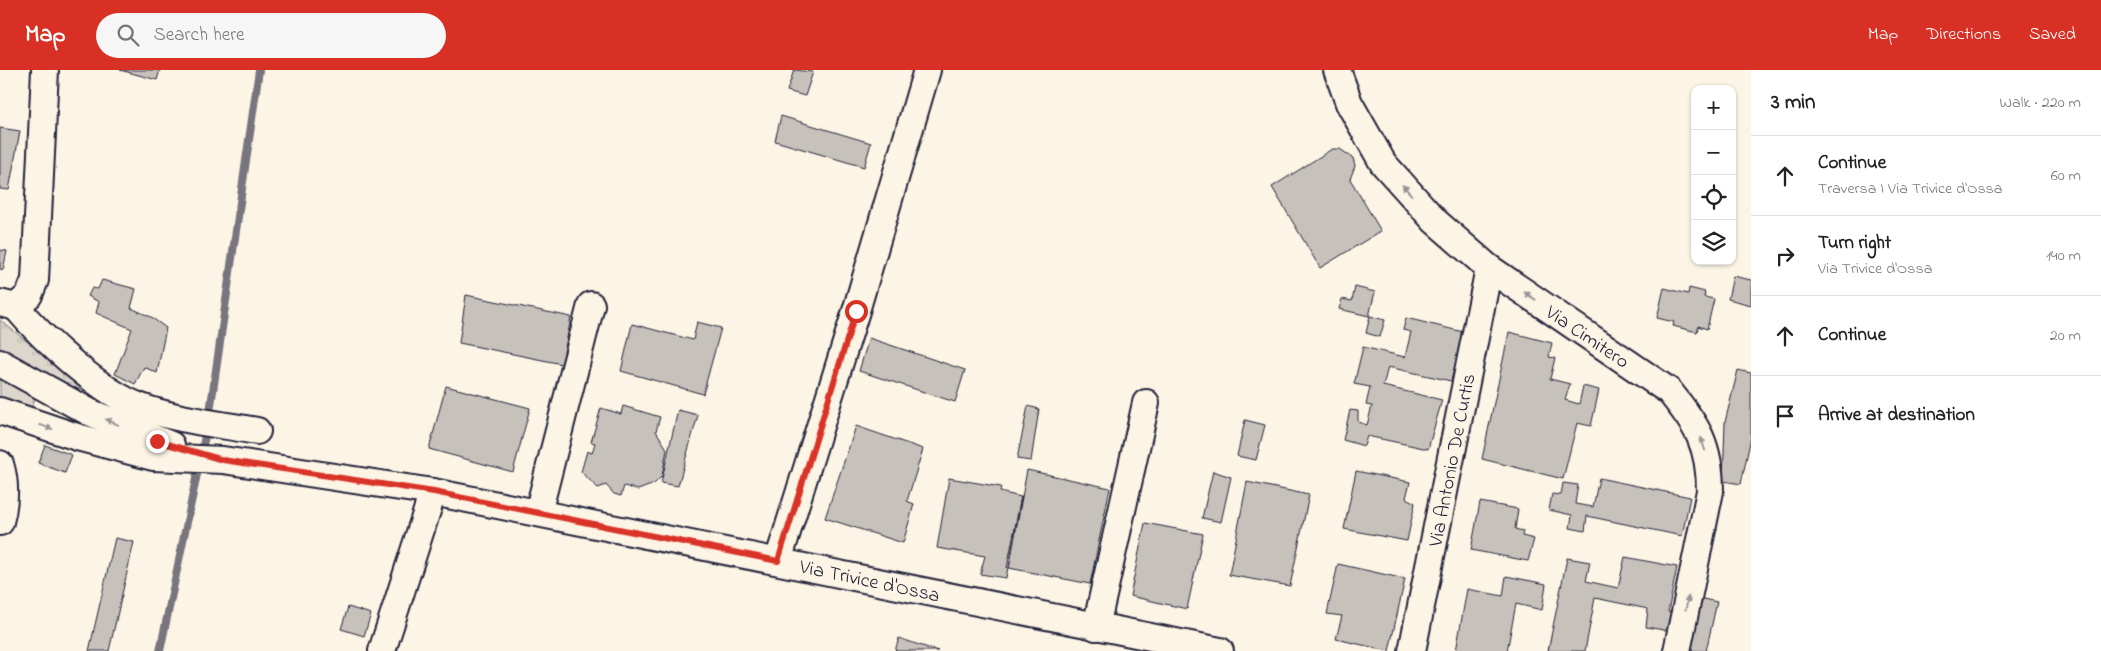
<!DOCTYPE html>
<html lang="en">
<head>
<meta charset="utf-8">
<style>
	:root { --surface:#fff; --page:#f6f6f6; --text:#222; --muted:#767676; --line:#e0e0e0; --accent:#d93025 }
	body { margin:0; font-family:"Indie Flower",sans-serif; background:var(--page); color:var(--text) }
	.controls { position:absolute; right:15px; top:15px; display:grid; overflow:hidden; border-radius:10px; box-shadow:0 1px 4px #0004 }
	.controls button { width:45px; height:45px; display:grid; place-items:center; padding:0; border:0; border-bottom:1px solid var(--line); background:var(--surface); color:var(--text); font:25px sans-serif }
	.stop { position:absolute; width:15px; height:15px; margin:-11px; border:4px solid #d93025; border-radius:50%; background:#fff }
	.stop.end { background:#d93025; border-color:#fff; box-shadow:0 1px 5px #0008 }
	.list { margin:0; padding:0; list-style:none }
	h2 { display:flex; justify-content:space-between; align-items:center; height:65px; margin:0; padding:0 20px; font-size:21px }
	h2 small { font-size:16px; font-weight:400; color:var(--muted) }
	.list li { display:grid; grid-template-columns:32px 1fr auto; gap:15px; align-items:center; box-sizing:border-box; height:80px; padding:0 20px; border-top:1px solid var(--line) }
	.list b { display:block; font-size:19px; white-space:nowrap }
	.list p { margin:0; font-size:16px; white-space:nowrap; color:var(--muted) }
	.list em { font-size:16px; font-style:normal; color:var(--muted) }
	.icon { flex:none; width:28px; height:28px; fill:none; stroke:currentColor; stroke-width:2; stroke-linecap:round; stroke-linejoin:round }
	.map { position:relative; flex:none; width:1751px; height:581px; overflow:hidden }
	header { display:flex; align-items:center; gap:30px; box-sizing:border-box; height:70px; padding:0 25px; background:var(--accent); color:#fff }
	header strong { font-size:24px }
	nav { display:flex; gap:28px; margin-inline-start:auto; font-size:18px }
	.search { width:350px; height:45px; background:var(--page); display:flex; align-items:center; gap:12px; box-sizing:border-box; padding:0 18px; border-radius:28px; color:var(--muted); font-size:19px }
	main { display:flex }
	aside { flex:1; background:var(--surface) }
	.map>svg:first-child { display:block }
	.grass { fill:url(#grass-tufts); stroke:#7f7c84 }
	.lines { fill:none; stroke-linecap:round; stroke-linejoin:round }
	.stream { stroke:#78757e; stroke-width:8 }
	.building { fill:#c6c1bb; stroke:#22223b }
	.minor-casing { stroke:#22223b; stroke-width:30 }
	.minor { stroke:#fcf5e5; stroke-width:26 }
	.oneway { fill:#9a9698 }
	.route { stroke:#d93025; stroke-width:6 }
	.labels { text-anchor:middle; stroke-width:4; stroke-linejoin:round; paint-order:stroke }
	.street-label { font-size:20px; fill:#22223b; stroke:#fcf5e5 }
</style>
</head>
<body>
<header>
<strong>Map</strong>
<div class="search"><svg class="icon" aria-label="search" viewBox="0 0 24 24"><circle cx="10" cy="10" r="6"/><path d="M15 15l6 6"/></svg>Search here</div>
<nav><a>Map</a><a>Directions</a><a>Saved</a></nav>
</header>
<main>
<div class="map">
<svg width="1751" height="581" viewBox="0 0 1751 581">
	<defs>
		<pattern id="grass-tufts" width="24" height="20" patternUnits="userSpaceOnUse" patternTransform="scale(1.25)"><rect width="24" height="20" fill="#dcd6cc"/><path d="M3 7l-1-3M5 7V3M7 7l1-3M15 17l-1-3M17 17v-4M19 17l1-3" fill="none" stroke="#bcb7b0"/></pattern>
	</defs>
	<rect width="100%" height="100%" fill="#fcf5e5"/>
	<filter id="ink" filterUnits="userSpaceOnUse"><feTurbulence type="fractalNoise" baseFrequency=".02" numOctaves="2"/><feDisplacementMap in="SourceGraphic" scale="10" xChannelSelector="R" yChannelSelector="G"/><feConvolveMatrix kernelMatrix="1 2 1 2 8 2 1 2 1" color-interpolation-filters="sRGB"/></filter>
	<g filter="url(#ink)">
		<g class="grass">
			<polygon points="0,250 105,334 55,307 52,311 0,280"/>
			<polygon points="0,306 36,327 31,338 0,327"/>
		</g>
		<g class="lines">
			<polyline class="stream" points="160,581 210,342 259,0"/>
		</g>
		<g class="building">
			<polygon points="120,0 160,0 157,10"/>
			<polygon points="794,0 813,2 805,26 787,21"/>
			<polygon points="781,46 871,73 864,97 775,71"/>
			<polygon points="0,58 20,61 9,120 0,119"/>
			<polygon points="1332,79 1340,79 1353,88 1355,96 1350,109 1381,161 1320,198 1272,117"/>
			<polygon points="0,180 7,181 3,200 0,199"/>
			<polygon points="1733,206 1751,210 1751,235 1728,229"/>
			<polygon points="102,210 136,219 131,238 151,247 166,258 157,303 144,297 135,314 115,304 132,259 96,243 99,232 88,226 92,218 98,219"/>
			<polygon points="1355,217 1375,222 1369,246 1339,239 1342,229 1352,231"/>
			<polygon points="1664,218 1688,224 1689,218 1705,222 1704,227 1714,229 1707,259 1698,256 1697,262 1673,256 1674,252 1657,248"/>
			<polygon points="466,225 571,247 562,294 459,273"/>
			<polygon points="1370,246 1385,250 1380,267 1366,263"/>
			<polygon points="1406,248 1463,262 1451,311 1388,297 1383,316 1442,330 1428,379 1367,366 1364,376 1343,370 1350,340 1358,341 1358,352 1367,355 1372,336 1366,335 1370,317 1354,314 1363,277 1405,287 1411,262 1403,260"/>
			<polygon points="697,252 721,258 703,324 621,301 632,254 693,270"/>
			<polygon points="1509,262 1552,273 1549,287 1555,288 1550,309 1570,314 1565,330 1579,334 1583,316 1599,320 1591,356 1577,353 1563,409 1482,389"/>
			<polygon points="869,268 965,300 955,332 859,301"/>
			<polygon points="1738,300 1751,303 1751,367 1741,414 1723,411 1725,352"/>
			<polygon points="446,316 530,338 513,402 429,379"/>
			<polygon points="623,336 660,347 656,361 667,379 662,406 654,414 638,420 624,416 621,426 614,424 606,415 598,418 581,402 587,381 592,383 595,373 591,372 601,338 621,344"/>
			<polygon points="1028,336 1039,339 1031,391 1017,389"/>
			<polygon points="678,340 698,345 678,416 661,413"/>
			<polygon points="1245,350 1265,355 1256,390 1237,386"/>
			<polygon points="856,356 923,379 907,431 914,434 903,473 825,448"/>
			<polygon points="45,375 72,385 65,403 38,393"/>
			<polygon points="1027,400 1110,418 1090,514 1009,498"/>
			<polygon points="1213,401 1231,407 1221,452 1202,448"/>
			<polygon points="1356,401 1410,412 1406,428 1415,433 1407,471 1344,459"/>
			<polygon points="949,408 1001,417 1000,422 1021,427 1006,508 980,504 985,486 937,478"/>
			<polygon points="1599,408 1690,427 1682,466 1587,446 1585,461 1570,458 1572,445 1549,440 1552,424 1561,425 1563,413 1578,415 1575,434 1593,437"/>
			<polygon points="1247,412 1309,425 1290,516 1229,505"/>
			<polygon points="1021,427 1009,498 1007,498"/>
			<polygon points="1480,432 1518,439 1515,459 1523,461 1522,466 1534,469 1528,491 1471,480"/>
			<polygon points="1145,453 1203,464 1187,539 1130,526"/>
			<polygon points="115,468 134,472 109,581 89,581"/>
			<polygon points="1625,487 1677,497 1668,542 1672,543 1670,561 1646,557 1648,539 1595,528 1585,581 1548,581 1567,488 1590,492 1586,511 1618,518"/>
			<polygon points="1338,494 1405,509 1389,581 1336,569 1342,546 1327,544"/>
			<polygon points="1506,506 1546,514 1542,540 1516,534 1507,581 1456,581 1467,519 1503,526"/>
			<polygon points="1699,528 1717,532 1706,581 1687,581"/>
			<polygon points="348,537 371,544 364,566 341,559"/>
			<polygon points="899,568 919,575 938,581 895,581"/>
		</g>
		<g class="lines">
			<g class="minor-casing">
				<g id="minor">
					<path d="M1337 0 1349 33 1383 93 1435 151 1489 198 1669 321C1697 355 1710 375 1710 421L1677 581"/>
					<polyline points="0,233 16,237 29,225 35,210 45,0"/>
					<path d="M16 237C43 269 101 323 141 337 177 350 219 354 257 361"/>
					<polyline points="0,293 89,342 171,375"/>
					<polyline points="0,341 77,367 153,387 223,390 433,422 1220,581"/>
					<path d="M0 394C6 413 5 433 0 452"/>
					<polyline points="538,443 591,235"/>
					<polyline points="778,491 856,241 927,0"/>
					<polyline points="1096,557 1146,333"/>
					<polyline points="382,581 433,422"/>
					<polyline points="1412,581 1489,198"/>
				</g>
			</g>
			<use href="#minor" class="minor"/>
		</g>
		<defs><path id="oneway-solid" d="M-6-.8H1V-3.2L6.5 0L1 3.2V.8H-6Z" transform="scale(1.25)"/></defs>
		<g class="oneway">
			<use href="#oneway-solid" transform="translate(1407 120) rotate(-132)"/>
			<use href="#oneway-solid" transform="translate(1530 226) rotate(-146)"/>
			<use href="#oneway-solid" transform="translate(112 352) rotate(-156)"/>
			<use href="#oneway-solid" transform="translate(46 357) rotate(19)"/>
			<use href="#oneway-solid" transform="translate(1703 374) rotate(-108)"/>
			<use href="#oneway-solid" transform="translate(1687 533) rotate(-78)"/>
		</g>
	</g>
	<g class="lines" filter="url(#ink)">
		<polyline class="route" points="157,371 223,390 434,422 778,491 856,241"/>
	</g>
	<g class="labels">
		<g class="street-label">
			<text transform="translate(1588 266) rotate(34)" y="7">Via Cimitero</text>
			<text transform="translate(1451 390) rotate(-79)" y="7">Via Antonio De Curtis</text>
			<text transform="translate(870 510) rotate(12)" y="7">Via Trivice d'Ossa</text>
		</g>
	</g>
</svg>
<div class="controls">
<button>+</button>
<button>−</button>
<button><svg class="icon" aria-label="locate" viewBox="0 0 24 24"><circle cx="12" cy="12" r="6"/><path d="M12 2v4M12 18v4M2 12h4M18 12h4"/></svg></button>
<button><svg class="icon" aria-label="layers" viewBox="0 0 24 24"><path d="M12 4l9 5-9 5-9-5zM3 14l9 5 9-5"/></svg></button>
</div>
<div class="stop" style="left:856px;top:241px"></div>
<div class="stop end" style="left:157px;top:371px"></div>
</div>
<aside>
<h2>3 min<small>Walk · 220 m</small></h2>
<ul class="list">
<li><svg class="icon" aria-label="ahead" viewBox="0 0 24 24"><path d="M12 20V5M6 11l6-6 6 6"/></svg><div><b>Continue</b><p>Traversa I Via Trivice d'Ossa</p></div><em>60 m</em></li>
<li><svg class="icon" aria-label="right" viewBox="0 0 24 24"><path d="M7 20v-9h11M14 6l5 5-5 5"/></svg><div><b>Turn right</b><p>Via Trivice d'Ossa</p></div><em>140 m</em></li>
<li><svg class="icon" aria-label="ahead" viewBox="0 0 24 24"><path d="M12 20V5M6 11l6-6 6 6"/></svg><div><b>Continue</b></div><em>20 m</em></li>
<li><svg class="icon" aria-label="arrive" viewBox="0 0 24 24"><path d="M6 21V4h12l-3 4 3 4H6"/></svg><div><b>Arrive at destination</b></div></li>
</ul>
</aside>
</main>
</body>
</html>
